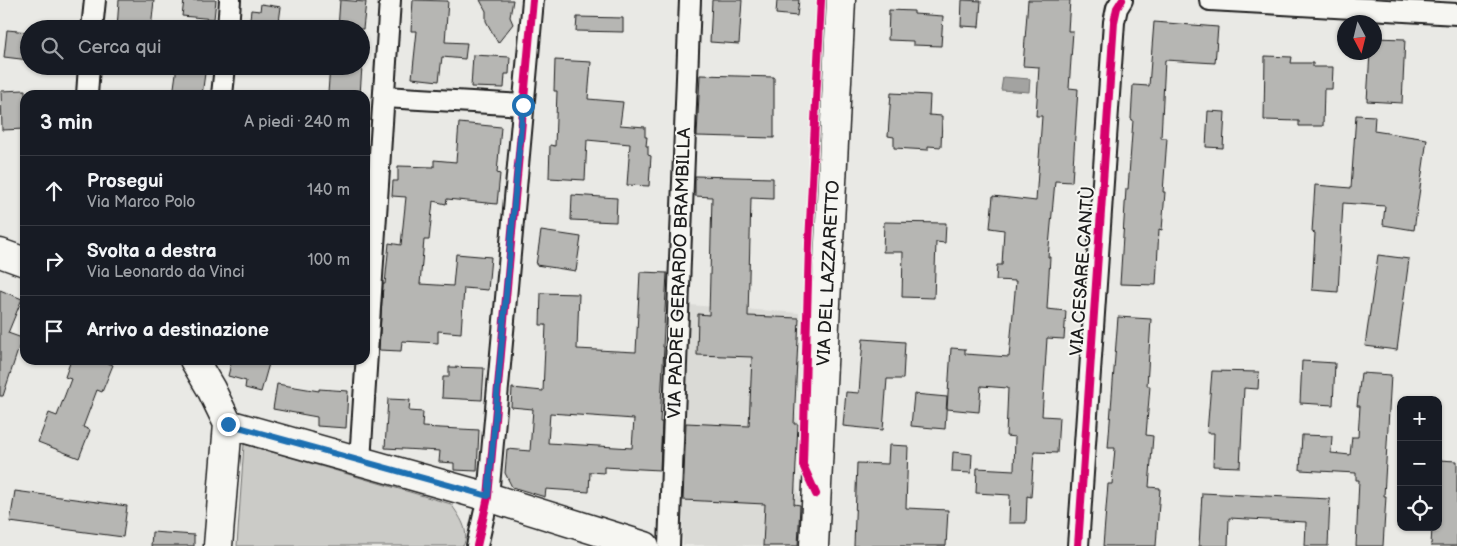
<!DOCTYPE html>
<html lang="it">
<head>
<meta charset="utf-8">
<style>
	:root { --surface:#171b24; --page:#242831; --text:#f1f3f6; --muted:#9ea1a6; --line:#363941 }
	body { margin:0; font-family:"Balsamiq Sans",sans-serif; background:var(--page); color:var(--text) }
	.controls { position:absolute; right:15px; bottom:15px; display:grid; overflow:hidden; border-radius:10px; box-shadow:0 1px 4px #0004 }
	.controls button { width:45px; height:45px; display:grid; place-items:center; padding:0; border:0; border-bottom:1px solid var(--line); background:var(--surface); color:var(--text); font:25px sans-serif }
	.compass { position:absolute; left:1337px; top:15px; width:45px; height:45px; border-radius:50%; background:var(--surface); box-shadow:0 1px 4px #0004; rotate:173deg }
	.stop { position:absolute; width:15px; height:15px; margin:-11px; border:4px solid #1f6fb2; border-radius:50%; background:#fff }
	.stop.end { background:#1f6fb2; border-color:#fff; box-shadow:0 1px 5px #0008 }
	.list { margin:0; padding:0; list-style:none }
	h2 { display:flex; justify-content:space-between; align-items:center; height:65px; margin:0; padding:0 20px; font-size:21px }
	h2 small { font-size:16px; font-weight:400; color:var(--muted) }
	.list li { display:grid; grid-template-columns:32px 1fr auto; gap:15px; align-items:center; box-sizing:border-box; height:70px; padding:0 20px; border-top:1px solid var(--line) }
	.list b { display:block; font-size:19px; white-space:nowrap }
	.list p { margin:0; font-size:16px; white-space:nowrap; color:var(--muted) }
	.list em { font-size:16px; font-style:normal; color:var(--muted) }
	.icon { flex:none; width:28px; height:28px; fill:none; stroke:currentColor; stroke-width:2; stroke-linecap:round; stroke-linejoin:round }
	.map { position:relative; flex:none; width:1457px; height:546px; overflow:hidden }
	.search { position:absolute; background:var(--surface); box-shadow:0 1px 4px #0004; left:20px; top:20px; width:350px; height:55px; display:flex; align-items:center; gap:12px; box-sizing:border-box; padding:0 18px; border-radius:28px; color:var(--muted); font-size:19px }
	.panel { position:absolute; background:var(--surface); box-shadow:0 1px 4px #0004; left:20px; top:90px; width:350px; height:275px; border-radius:15px }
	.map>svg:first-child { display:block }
	.built { fill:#dadad6 }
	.green { fill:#cbcbc7; stroke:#747472 }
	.water { fill:#a3a3a1; stroke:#6d6d6c }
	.building { fill:#b6b6b3; stroke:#1c1c1c; fill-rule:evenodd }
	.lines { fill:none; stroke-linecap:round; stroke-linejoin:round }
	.street-casing { stroke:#1c1c1c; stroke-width:24 }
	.secondary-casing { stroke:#1c1c1c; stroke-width:31 }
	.street { stroke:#f6f6f2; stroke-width:20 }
	.secondary { stroke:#f6f6f2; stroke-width:28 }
	.cycleway-casing { stroke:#f6f6f2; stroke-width:11 }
	.cycleway { stroke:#d6006c; stroke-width:8 }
	.route { stroke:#1f6fb2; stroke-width:6 }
	.labels { text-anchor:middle; stroke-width:4; stroke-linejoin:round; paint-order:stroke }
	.street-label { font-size:18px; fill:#1c1c1c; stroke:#f6f6f2 }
</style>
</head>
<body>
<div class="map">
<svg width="1457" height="546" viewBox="0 0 1457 546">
	<rect width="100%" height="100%" fill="#e9e9e5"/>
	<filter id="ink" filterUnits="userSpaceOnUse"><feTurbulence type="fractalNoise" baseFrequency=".02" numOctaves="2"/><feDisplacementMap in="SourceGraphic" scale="10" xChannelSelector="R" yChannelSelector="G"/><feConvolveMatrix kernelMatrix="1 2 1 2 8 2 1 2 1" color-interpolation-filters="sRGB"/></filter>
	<g filter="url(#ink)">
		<polygon class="built" points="689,305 799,313 795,412 798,424 795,484 802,505 800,546 683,545 682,500 686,423"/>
		<path class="green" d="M244 444 451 504C459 516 471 531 463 546H237Z"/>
		<polygon class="water" points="1003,77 1030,79 1029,92 1001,90"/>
		<g class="building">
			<polygon points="119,0 154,0 151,29 117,29"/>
			<polygon points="184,0 216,0 214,19 182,16"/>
			<polygon points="340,0 366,2 363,29 338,29"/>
			<polygon points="413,0 448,1 445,42 467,43 465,59 442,57 439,81 412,78 417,31 411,31"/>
			<polygon points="480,0 513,0 510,17 513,24 498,43 486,21 486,11"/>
			<polygon points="712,0 742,0 739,44 710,42"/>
			<polygon points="777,0 799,0 797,16 776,14"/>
			<polygon points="962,0 981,1 979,27 961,26"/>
			<polygon points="1028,0 1070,0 1068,31 1073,31 1069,88 1078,89 1072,182 1055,181 1048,257 1050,257 1047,309 1066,311 1064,339 1047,338 1042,416 1059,417 1057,453 1034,452 1031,497 1027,496 1026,523 1009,523 1010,495 976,493 977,468 1014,470 1015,437 1006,436 1008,388 981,386 979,412 947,409 951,348 965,349 965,354 1009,357 1016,281 996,280 997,265 1002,265 1004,230 990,228 993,196 1036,201 1042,116 1036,116 1039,67 1023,66"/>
			<polygon points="261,4 281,7 278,29 249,29 251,10 260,11"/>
			<polygon points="889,10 914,11 914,14 943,16 941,46 913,45 913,41 888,40"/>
			<polygon points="577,17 623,18 623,32 576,31"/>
			<polygon points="1154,22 1218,27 1215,63 1165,60 1161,138 1167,138 1163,192 1165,192 1162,230 1159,229 1156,285 1120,284 1126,189 1128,189 1133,120 1131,119 1133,85 1149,86"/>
			<polygon points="7,30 29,32 29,60 4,57"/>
			<polygon points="1374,38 1405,39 1402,103 1367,101 1370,52 1374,52"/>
			<polygon points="473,55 510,57 509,74 505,74 504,88 471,87"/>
			<polygon points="1265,56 1292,57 1291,63 1313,63 1313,67 1333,67 1332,89 1324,89 1323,126 1299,126 1299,121 1264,120"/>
			<polygon points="555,60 591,62 588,99 623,102 620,125 645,127 645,137 647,137 646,146 648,146 648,155 651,156 649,186 627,185 630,144 587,140 585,180 549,178 550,145 555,146 557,91 554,91"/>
			<polygon points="177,66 206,66 202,95 173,95"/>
			<polygon points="330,66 362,66 360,95 328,93"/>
			<polygon points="700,75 774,77 774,138 697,136"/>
			<polygon points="25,90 25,129 2,130 1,91"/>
			<polygon points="891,93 930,95 929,115 942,116 941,147 928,146 928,150 894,148 894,137 888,136"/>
			<polygon points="1208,111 1225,112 1223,148 1206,147"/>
			<polygon points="1356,115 1375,116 1374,131 1427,139 1414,230 1383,225 1385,206 1343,203 1338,292 1312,290 1315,233 1312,232 1315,185 1351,188"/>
			<polygon points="459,123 501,127 497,173 500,174 497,204 447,199 446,204 433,201 429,240 424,240 420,284 453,286 456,254 491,257 488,290 464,288 461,333 438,331 438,343 402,341 401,351 379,350 383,284 385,284 389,243 401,245 406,197 392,196 393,181 398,181 398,166 434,167 434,160 456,162"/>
			<polygon points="695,176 773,178 773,199 751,198 748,316 799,318 794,424 798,424 794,504 800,505 798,546 763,546 765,504 683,500 686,423 749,426 752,357 697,355 698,314 709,315 712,197 695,196"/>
			<polygon points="572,195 617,198 616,222 571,220"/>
			<polygon points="884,222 946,223 945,243 936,242 934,298 902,297 903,252 883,252"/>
			<polygon points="541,231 581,237 576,271 536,265"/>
			<polygon points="1378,255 1409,259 1397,350 1365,346"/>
			<path d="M640 272 667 273 663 347H664L660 422H662L660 470 604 467V473L590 472 589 492 546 489 545 497 512 487 505 473 507 449 530 451 533 409 511 407 512 388 543 391 546 325H540L541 293 579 294 577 349 636 352ZM550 413 634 419 632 448 548 443Z"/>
			<polygon points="0,290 22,299 8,333 22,338 3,396 0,396"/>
			<polygon points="1118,317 1151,319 1147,386 1150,386 1146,435 1153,436 1149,487 1160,488 1156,546 1103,546 1108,484 1112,484 1115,448 1108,448"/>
			<polygon points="863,339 905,342 903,379 887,379 883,430 843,426 846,392 859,393"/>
			<polygon points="71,360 100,360 113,365 102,392 97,390 83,427 90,430 79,458 38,442 49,413 57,416 71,379 65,377"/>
			<polygon points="232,360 270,360 261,392 245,388 246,381 228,376"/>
			<polygon points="1302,361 1335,363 1333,405 1300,403"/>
			<polygon points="449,367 484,368 482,400 442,398 443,377 449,377"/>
			<polygon points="1212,371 1259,372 1258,389 1244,388 1240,467 1213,466 1214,433 1207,433"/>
			<polygon points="1361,373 1391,375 1384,496 1386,496 1383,546 1356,546 1359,480 1356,480 1356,473 1300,470 1302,435 1332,436 1331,453 1350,455 1352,437 1358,437 1360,406 1357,406"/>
			<polygon points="277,384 319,391 319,389 348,391 346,428 317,426 317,417 273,409"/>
			<polygon points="914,394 947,397 945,429 911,426"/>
			<polygon points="388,399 410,400 409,411 423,412 422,427 479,430 477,471 454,470 454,463 439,462 440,451 385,448"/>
			<polygon points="889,445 908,446 906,508 948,510 946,546 854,546 857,463 888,464"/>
			<polygon points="953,452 972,454 971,473 952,472"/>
			<polygon points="1438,460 1457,461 1457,546 1431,546 1432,527 1438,527"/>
			<polygon points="15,491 127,506 123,537 10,522"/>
			<polygon points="1202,493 1330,499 1328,546 1305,546 1306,522 1229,518 1228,546 1199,546"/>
			<polygon points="152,532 194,535 194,546 151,546"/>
		</g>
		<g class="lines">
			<g class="street-casing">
				<g id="street">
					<polyline points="1210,0 1457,14"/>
					<polyline points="92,29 95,0"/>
					<polyline points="228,29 230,0"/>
					<polyline points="87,95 89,66"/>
					<polyline points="222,95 225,66"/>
					<polyline points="384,97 523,105"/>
					<polyline points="360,461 390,0"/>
					<polyline points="477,546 488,497 533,0"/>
					<polyline points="669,546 690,0"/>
					<polyline points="1078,546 1114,22 1117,8 1122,0"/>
				</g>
			</g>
			<g class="secondary-casing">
				<g id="secondary">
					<polyline points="0,253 25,262"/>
					<polyline points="194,360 211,389 228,424 218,546"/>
					<polyline points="228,424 488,497 645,546"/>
					<polyline points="814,546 841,0"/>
				</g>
			</g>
			<use href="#street" class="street"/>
			<use href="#secondary" class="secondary"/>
			<g class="cycleway-casing">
				<g id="cycleway">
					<polyline points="816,494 803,465 809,243 821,0"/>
					<polyline points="477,546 488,497 533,0"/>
					<polyline points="1078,546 1114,22 1117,8 1122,0"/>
				</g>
			</g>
			<use href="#cycleway" class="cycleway"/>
		</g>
	</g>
	<g class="lines" filter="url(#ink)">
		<polyline class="route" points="228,424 488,496 523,105"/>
	</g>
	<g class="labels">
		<g class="street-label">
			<text transform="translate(1082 271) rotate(-86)" y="6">VIA CESARE CANTÙ</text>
			<text transform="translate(679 273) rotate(-88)" y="6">VIA PADRE GERARDO BRAMBILLA</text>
			<text transform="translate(828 273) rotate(-87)" y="6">VIA DEL LAZZARETTO</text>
		</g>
	</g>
</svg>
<div class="controls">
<button>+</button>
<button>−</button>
<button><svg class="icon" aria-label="locate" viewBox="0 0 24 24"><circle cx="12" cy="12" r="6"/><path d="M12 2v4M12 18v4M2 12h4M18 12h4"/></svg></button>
</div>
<svg class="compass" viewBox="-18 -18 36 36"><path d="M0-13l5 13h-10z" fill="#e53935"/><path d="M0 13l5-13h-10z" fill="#9ea1a6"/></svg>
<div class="stop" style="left:523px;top:105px"></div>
<div class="stop end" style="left:228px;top:424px"></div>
<div class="search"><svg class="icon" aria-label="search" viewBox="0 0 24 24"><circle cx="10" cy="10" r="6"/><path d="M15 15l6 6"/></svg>Cerca qui</div>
<section class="panel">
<h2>3 min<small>A piedi · 240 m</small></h2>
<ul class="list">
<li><svg class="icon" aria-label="ahead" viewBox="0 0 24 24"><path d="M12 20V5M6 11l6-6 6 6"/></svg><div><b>Prosegui</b><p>Via Marco Polo</p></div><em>140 m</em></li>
<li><svg class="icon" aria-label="right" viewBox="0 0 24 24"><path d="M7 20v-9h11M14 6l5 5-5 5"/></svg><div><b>Svolta a destra</b><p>Via Leonardo da Vinci</p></div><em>100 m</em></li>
<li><svg class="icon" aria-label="arrive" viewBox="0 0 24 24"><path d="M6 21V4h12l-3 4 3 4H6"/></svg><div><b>Arrivo a destinazione</b></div></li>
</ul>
</section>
</div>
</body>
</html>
